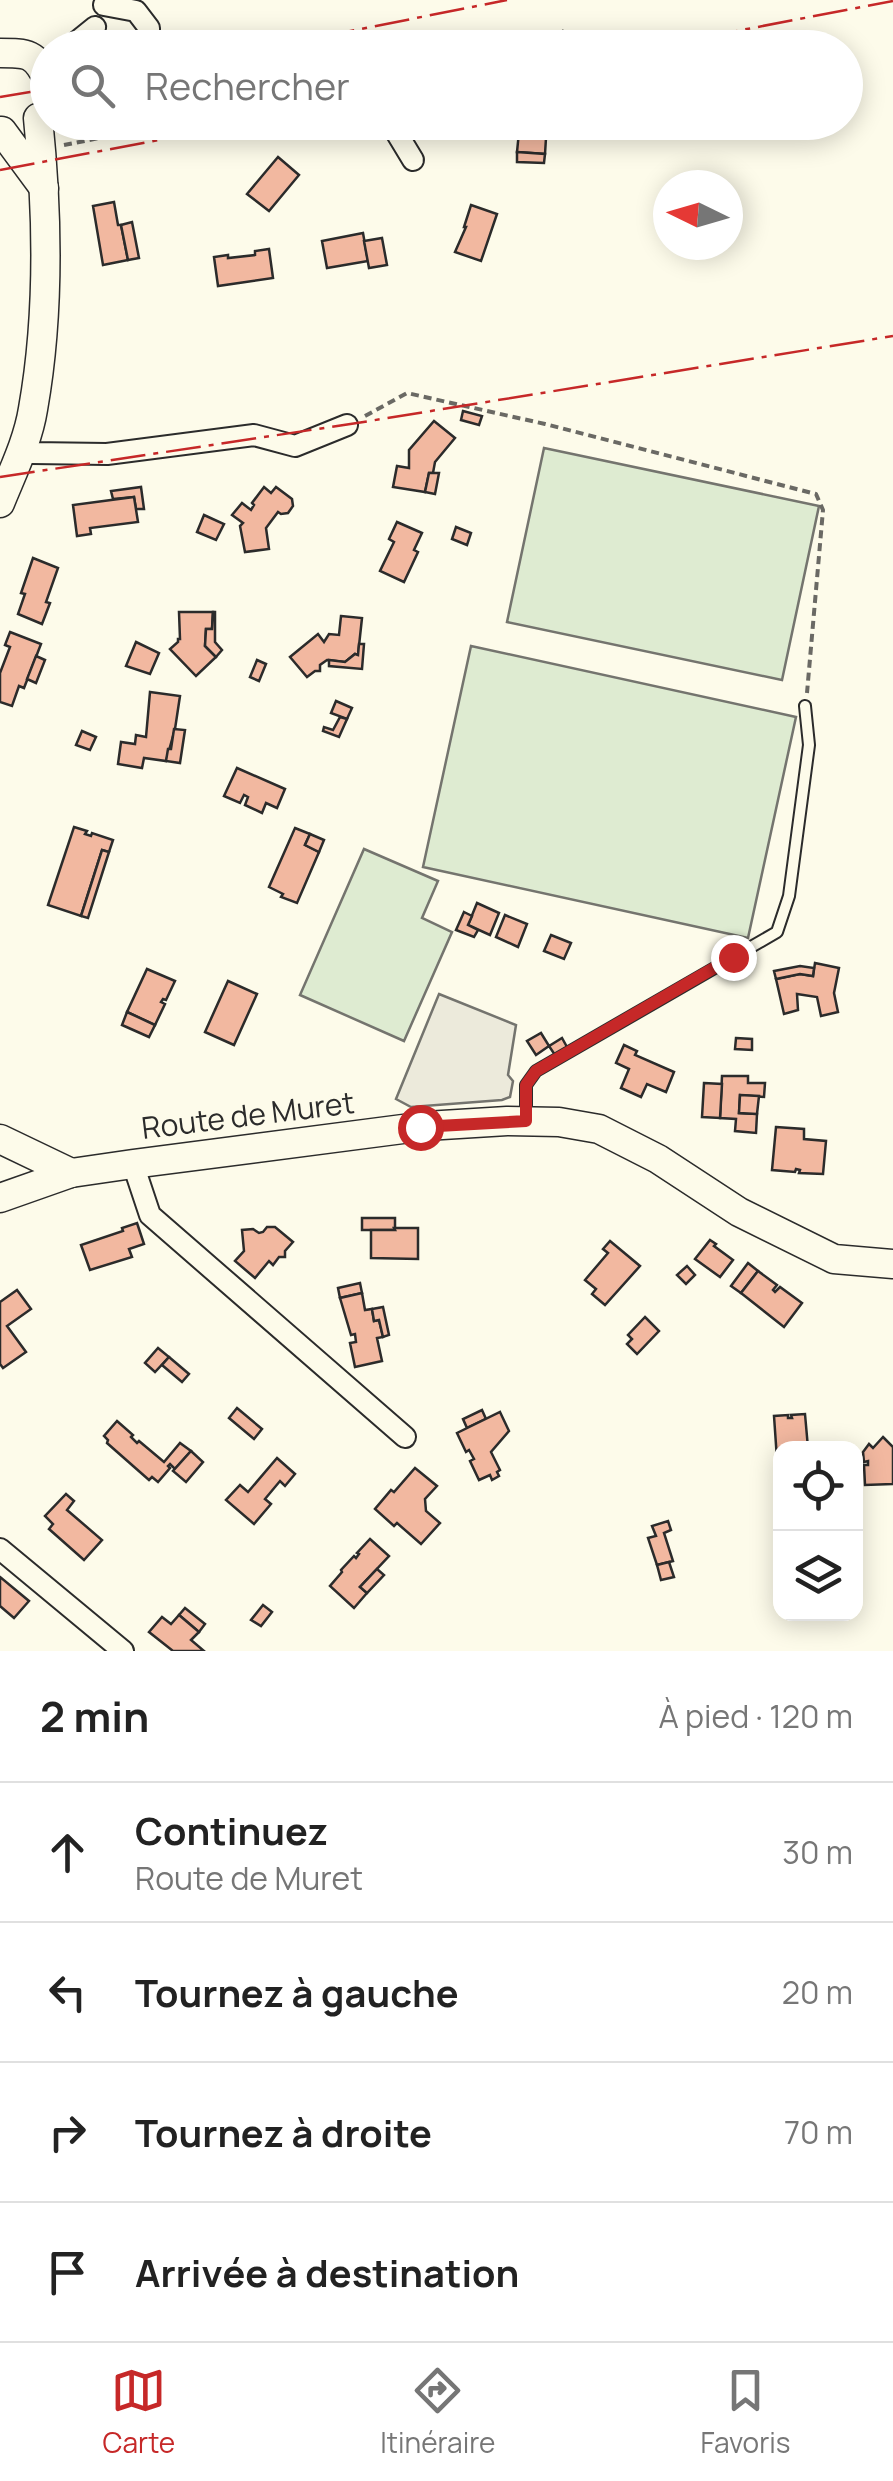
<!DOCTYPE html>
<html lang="fr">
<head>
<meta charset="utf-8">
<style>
	:root { --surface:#fff; --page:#f2f2f2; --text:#222; --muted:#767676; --line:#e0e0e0; --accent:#c62828 }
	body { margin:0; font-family:Manrope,sans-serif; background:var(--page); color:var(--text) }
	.controls { position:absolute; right:30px; bottom:30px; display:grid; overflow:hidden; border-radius:20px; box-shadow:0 5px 25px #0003 }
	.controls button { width:90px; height:90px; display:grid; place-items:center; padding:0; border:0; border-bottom:2px solid var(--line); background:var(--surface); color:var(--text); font:50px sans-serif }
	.compass { position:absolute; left:653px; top:170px; width:90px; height:90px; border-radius:50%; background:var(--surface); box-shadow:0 5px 25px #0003; rotate:275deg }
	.stop { position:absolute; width:30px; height:30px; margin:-22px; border:8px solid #c62828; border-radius:50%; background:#fff }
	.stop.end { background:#c62828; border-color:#fff; box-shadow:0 2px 10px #0008 }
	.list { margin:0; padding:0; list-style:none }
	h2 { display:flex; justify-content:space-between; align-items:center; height:130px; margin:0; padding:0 40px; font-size:42px }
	h2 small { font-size:32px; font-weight:400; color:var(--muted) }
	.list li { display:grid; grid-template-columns:65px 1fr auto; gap:30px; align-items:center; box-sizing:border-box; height:140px; padding:0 40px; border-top:2px solid var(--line) }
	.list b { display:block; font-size:38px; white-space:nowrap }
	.list p { margin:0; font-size:32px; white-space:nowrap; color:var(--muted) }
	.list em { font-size:32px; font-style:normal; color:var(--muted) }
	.icon { flex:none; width:55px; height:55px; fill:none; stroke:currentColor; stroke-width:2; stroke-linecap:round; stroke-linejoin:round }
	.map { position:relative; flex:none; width:893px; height:1651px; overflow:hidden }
	.search { position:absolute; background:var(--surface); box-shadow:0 5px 25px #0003; left:30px; right:30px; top:30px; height:110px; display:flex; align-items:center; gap:25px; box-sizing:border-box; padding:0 35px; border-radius:55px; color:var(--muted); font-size:38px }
	.sheet { height:690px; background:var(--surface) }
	nav { display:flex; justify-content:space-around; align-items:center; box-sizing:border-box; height:140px; border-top:2px solid var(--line); background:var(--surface); font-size:28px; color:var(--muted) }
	nav a { display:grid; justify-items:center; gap:5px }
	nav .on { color:var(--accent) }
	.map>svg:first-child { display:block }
	.green { fill:#deebd1; stroke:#74746e; stroke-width:2.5 }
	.parking { fill:#eceadb; stroke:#74746e; stroke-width:2.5 }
	.building { fill:#f2b8a0; stroke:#2b2b2b; stroke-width:2.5 }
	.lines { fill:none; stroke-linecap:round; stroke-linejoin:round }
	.lane-casing { stroke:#2b2b2b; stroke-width:14 }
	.street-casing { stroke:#2b2b2b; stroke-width:24 }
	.secondary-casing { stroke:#2b2b2b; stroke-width:31 }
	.path { stroke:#6a6964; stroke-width:4; stroke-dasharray:8 5; stroke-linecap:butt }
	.lane { stroke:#fdfbea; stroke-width:10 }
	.street { stroke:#fdfbea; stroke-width:20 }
	.secondary { stroke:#fdfbea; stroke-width:28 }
	.power { stroke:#c62828; stroke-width:2.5; stroke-dasharray:35 8 5 8; stroke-linecap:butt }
	.route { stroke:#c62828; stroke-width:12 }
	.labels { text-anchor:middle; stroke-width:8; stroke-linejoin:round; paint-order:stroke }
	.street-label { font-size:30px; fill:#2b2b2b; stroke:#fdfbea }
</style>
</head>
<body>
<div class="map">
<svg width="893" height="1651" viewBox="0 0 893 1651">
	<rect width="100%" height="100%" fill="#fdfbea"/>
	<g class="green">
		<polygon points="544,448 819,506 782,680 507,622"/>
		<polygon points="471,646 796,717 748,938 423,867"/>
		<polygon points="364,849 438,881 422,918 452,932 404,1041 300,995"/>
	</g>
	<polygon class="parking" points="439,994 516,1025 508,1075 513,1081 510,1097 502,1100 411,1107 396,1099"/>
	<g class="building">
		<polygon points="563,31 573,39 566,48 551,48"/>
		<polygon points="520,122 547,122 545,154 517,152"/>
		<polygon points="517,152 545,154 544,163 517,162"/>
		<polygon points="278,157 299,175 269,211 247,194"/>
		<polygon points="114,202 118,225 121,225 128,260 103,265 93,206"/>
		<polygon points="471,205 497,214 481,261 455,252 466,227 464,227"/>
		<polygon points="132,222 139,258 128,260 121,225"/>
		<polygon points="363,233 368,261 327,268 322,241"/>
		<polygon points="382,238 387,265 369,268 364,241"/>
		<polygon points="269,249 273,278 218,286 214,257 228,255 228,258 255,255 255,251"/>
		<polygon points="463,411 482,416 479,425 461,420"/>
		<polygon points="434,421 455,438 435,462 433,473 429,473 425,492 393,487 397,466 409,468 409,450"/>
		<polygon points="429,473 439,473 435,494 425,492"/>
		<polygon points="141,487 144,509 136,509 134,497 113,499 111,491"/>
		<polygon points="264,487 271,493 276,487 292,499 293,506 288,513 281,514 278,512 266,528 269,549 245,552 240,526 243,523 232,515 242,503 251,510 254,505 252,503"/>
		<polygon points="134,497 138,522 90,528 91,534 77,536 73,505"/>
		<polygon points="204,515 224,524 216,540 197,532"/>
		<polygon points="397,522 422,533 414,550 418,552 404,582 380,571 394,542 389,539"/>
		<polygon points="456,527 471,533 467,545 452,539"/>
		<polygon points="33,558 58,568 46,602 50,603 42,624 18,614 25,594 21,593"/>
		<polygon points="179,612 213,612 212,629 206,629 205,646 216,657 196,676 170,649 178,642 178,639 180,639"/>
		<polygon points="213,612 215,612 215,642 222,650 216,657 205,646 206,629 212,629"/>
		<polygon points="341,616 362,618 358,655 355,654 345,662 327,660 320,665 320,671 315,671 307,677 290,657 318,634 324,642 329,634 339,635"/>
		<polygon points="10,632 41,644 24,688 19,686 12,706 0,702 0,673 10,647 5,645"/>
		<polygon points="136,642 159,653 150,674 126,666"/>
		<polygon points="359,644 364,644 362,669 329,666 329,660 345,662 355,654 358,655"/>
		<polygon points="36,656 45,660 36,683 27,679"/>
		<polygon points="257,660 266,664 259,681 250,677"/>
		<polygon points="150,692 180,696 175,729 166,761 144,758 142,768 118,764 121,742 135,744 136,735 146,737"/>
		<polygon points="336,701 352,708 347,719 331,713"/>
		<polygon points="340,717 347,719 339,737 323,731 324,727 333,730"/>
		<polygon points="174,729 185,730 180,763 166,761 168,749 171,749"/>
		<polygon points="82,731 96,737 90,750 76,745"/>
		<polygon points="237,768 285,789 277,808 266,803 262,813 245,805 248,797 244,795 240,803 224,796"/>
		<polygon points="74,827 87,831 85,834 91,836 92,833 113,840 109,852 102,850 81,916 48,905"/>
		<polygon points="295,828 310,834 305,845 319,852 297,903 281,897 283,894 269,887"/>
		<polygon points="310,834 324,840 319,852 305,845"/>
		<polygon points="102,850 109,852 88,918 81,916"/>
		<polygon points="477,903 499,913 490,935 468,925"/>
		<polygon points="464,912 472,916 468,925 478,930 474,937 456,930"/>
		<polygon points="505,915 527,924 518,947 496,937"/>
		<polygon points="551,935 571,943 564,959 544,951"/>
		<polygon points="815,963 839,968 834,993 838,1012 821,1016 817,997 797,994 798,1010 784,1014 776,979 800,974 813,976"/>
		<polygon points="800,966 814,968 813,976 800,974 776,979 774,971"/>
		<polygon points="147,969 175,981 166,1000 163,999 161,1002 165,1004 155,1025 127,1012"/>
		<polygon points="228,981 257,994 234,1045 205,1032"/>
		<polygon points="127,1012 155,1025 149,1037 122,1025"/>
		<polygon points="541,1033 549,1046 562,1038 567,1047 555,1055 549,1046 536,1055 527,1041"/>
		<polygon points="736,1038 752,1039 752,1050 735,1049"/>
		<polygon points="624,1045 637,1051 635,1055 674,1072 666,1092 647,1084 641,1097 621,1088 629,1069 616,1063"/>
		<polygon points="722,1076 748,1076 748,1083 765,1083 764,1097 740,1095 739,1113 757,1114 756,1133 735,1131 736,1119 720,1118"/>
		<polygon points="704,1083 722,1084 720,1118 702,1117"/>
		<polygon points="740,1095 759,1096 757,1114 739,1113"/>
		<polygon points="776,1127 804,1129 804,1139 826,1141 823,1174 799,1173 800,1170 796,1169 795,1172 772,1170"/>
		<rect x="362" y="1218" width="33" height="12"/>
		<polygon points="137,1223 144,1244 129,1249 132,1257 90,1270 81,1245 123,1231 122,1228"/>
		<polygon points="267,1227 275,1227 293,1242 285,1251 285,1257 279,1257 273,1265 269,1261 255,1278 235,1261 244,1251 242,1230 253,1229 259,1233 263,1232"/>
		<polygon points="394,1228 418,1228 418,1259 371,1258 371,1230 395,1230"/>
		<polygon points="710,1240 716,1244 714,1246 733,1260 720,1277 695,1259"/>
		<polygon points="610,1241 640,1266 605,1305 592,1294 596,1289 585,1280 608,1253 603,1249"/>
		<polygon points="748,1263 758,1271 741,1293 731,1286"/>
		<polygon points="687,1266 695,1275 686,1284 677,1275"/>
		<polygon points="758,1271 777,1285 773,1290 775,1292 780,1287 802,1303 784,1327 741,1293"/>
		<polygon points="360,1283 362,1293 340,1298 338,1288"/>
		<polygon points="17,1290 31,1309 7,1326 26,1352 3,1368 0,1364 0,1302"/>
		<polygon points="362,1293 365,1310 372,1309 374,1321 379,1320 383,1337 377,1338 382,1361 355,1367 350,1343 356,1342 355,1334 351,1335 340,1298"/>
		<polygon points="383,1307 389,1335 383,1337 379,1320 374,1321 372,1309"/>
		<polygon points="645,1317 659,1331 637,1354 627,1344 632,1339 628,1335"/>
		<polygon points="158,1348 169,1357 155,1372 145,1363"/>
		<polygon points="169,1357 189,1374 182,1382 162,1365"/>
		<polygon points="237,1408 262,1429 254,1439 229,1418"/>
		<polygon points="482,1410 486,1419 467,1428 463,1419"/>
		<polygon points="500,1412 509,1431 491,1452 500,1470 497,1472 499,1476 492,1480 490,1475 479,1480 470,1461 474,1459 469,1450 466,1452 457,1433"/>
		<polygon points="805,1414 808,1448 780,1448 780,1458 777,1459 774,1416 788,1415 788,1418 792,1418 791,1415"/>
		<polygon points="117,1421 133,1435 131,1437 137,1443 139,1441 164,1462 180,1443 191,1451 175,1469 170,1464 168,1466 170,1468 158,1482 152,1477 149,1480 107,1443 108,1440 104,1436"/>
		<polygon points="883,1437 893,1447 893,1484 865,1485 864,1465 868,1465 868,1461 864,1462 863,1452 869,1444 873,1448"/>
		<polygon points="191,1451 203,1462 186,1482 173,1471"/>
		<polygon points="277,1458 295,1474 285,1486 280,1481 265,1499 271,1504 254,1524 226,1500 240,1485 248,1492"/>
		<polygon points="415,1468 437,1486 425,1499 426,1511 440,1523 421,1544 397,1523 394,1526 375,1509 391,1490 394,1492"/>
		<polygon points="66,1494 74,1501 67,1510 102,1540 84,1560 49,1529 53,1524 45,1516"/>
		<polygon points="668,1521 671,1530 664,1533 673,1561 657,1565 648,1538 656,1536 652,1526"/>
		<polygon points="370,1539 389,1556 360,1587 367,1593 354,1608 330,1586 342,1572 341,1570 354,1556 356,1558 359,1554 357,1553"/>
		<polygon points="669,1562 674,1577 661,1580 657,1565"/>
		<polygon points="377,1569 384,1575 367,1593 360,1587"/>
		<polygon points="0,1577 29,1601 14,1618 0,1606"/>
		<polygon points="263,1605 272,1612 261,1626 251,1620"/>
		<polygon points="185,1608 205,1624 199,1632 179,1615"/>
		<polygon points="179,1615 199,1632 191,1640 204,1651 173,1651 149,1632 162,1617 171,1624"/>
	</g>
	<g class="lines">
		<g class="lane-casing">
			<polyline id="lane" points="526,1120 526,1085 536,1071 777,932 789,896 809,745 805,706"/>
		</g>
		<g class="street-casing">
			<g id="street">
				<polyline points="104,5 136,11 149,28 149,48"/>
				<polyline points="69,48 95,27 84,48"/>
				<polyline points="390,122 413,160"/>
				<polyline points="21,450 32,453 107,454 254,435 295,446 347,425"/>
				<polyline points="133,1164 150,1215 405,1437"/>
				<polyline points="0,1549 123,1651"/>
			</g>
		</g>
		<g class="secondary-casing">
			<g id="secondary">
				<path d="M0 53C28 53 35 53 48 80"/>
				<polyline points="2,131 44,188"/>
				<path d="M0 503C12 473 28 441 33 409 50 313 48 215 38 118"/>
				<polyline points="0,1139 71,1173"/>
				<polyline points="0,1198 71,1173 133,1164 426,1126 507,1121 559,1122 599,1129 658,1159 739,1212 834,1259 893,1264"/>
			</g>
		</g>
		<g class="path">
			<polyline points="64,145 150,128 156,122"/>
			<polyline points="365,416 407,393 545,424 816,494 823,510 807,693"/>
		</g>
		<use href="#lane" class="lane"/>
		<use href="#street" class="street"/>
		<use href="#secondary" class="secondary"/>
		<g class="power">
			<polyline points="265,48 507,0"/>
			<polyline points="648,48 893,1"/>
			<polyline points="0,97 48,89"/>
			<polyline points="0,170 254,122"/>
			<polyline points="0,477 357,423 893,336"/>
		</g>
	</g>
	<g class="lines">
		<polyline class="route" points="420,1127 526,1121 526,1085 536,1071 733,957"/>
	</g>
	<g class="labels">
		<g class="street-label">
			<text transform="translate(248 1116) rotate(-7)" y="10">Route de Muret</text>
		</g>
	</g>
</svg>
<div class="controls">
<button><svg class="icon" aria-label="locate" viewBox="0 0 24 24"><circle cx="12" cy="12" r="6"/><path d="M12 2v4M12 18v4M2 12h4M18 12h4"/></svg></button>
<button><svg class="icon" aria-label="layers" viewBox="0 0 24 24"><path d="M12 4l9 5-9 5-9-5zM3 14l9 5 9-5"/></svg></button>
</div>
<svg class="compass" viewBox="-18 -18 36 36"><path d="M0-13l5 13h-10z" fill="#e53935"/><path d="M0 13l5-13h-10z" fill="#767676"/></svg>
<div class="stop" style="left:420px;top:1127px"></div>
<div class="stop end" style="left:733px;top:957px"></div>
<div class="search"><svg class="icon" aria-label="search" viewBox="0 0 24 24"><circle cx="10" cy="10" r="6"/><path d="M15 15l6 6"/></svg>Rechercher</div>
</div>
<section class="sheet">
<h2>2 min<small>À pied · 120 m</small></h2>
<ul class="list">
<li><svg class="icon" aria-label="ahead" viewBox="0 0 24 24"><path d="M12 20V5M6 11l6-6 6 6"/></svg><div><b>Continuez</b><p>Route de Muret</p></div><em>30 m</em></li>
<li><svg class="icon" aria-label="left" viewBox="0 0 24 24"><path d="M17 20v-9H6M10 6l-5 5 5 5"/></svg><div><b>Tournez à gauche</b></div><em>20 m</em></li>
<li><svg class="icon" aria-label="right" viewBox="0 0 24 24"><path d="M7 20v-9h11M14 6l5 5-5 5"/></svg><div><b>Tournez à droite</b></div><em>70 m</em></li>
<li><svg class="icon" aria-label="arrive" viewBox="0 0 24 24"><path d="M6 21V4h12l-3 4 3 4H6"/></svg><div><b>Arrivée à destination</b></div></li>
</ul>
</section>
<nav>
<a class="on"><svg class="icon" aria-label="map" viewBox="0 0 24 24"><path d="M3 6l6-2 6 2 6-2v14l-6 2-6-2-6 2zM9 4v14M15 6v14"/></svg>Carte</a>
<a><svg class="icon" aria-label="directions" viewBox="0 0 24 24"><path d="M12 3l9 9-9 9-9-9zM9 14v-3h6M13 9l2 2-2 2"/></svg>Itinéraire</a>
<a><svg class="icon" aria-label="saved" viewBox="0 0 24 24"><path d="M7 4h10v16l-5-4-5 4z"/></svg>Favoris</a>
</nav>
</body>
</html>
